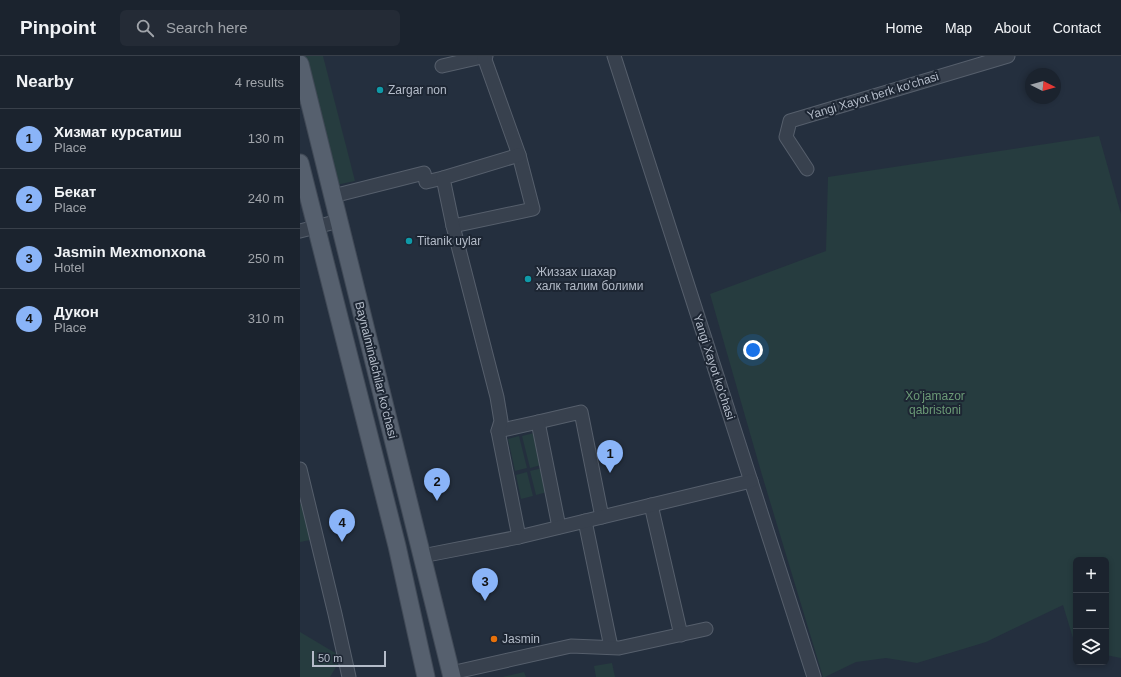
<!DOCTYPE html>
<html lang="en">
<head>
<meta charset="utf-8">
<style>
	:root { --surface:#1b232e; --page:#242b36; --text:#f1f3f6; --muted:#a0a4aa; --line:#39404a; --accent:#8ab4f8 }
	body { margin:0; font-family:Arial,sans-serif; background:var(--page); color:var(--text) }
	.controls { position:absolute; right:12px; bottom:12px; display:grid; overflow:hidden; border-radius:6px; box-shadow:0 2px 6px #0003 }
	.controls button { width:36px; height:36px; display:grid; place-items:center; padding:0; border:0; border-bottom:1px solid var(--line); background:var(--surface); color:var(--text); font:20px sans-serif }
	.compass { position:absolute; left:725px; top:12px; width:36px; height:36px; border-radius:50%; background:var(--surface); box-shadow:0 2px 6px #0003; rotate:95deg }
	.scale { position:absolute; left:12px; bottom:10px; width:74px; box-sizing:border-box; padding-left:4px; border:2px solid #b4bcc9; border-top:0; font-size:11px; line-height:14px; white-space:nowrap; color:#b4bcc9; -webkit-text-stroke:3px #1d2633; paint-order:stroke }
	.you { position:absolute; left:453px; top:294px; width:14px; height:14px; margin:-10px; border:3px solid #fff; border-radius:50%; background:#1a73e8; box-shadow:0 0 0 6px #1a73e833 }
	.badge { display:grid; place-items:center; width:26px; height:26px; border-radius:50%; background:var(--accent); color:#111; font-size:13px; font-weight:700 }
	.pin { position:absolute; translate:-50% -33px; filter:drop-shadow(0 1px 2px #0008) }
	.pin::after { content:''; position:absolute; top:21px; width:14px; height:12px; background:inherit; clip-path:polygon(0 0,100% 0,50% 100%) }
	.list { margin:0; padding:0; list-style:none }
	h2 { display:flex; justify-content:space-between; align-items:center; height:52px; margin:0; padding:0 16px; font-size:17px }
	h2 small { font-size:13px; font-weight:400; color:var(--muted) }
	.list li { display:grid; grid-template-columns:26px 1fr auto; gap:12px; align-items:center; box-sizing:border-box; height:60px; padding:0 16px; border-top:1px solid var(--line) }
	.list b { display:block; font-size:15px; white-space:nowrap }
	.list p { margin:0; font-size:13px; white-space:nowrap; color:var(--muted) }
	.list em { font-size:13px; font-style:normal; color:var(--muted) }
	.icon { flex:none; width:22px; height:22px; fill:none; stroke:currentColor; stroke-width:2; stroke-linecap:round; stroke-linejoin:round }
	.map { position:relative; flex:none; width:821px; height:621px; overflow:hidden }
	header { display:flex; align-items:center; gap:24px; box-sizing:border-box; height:56px; padding:0 20px; background:var(--surface); border-bottom:1px solid var(--line) }
	header strong { font-size:19px }
	nav { display:flex; gap:22px; margin-inline-start:auto; font-size:14px }
	.search { width:280px; height:36px; background:var(--page); display:flex; align-items:center; gap:10px; box-sizing:border-box; padding:0 14px; border-radius:6px; color:var(--muted); font-size:15px }
	main { display:flex }
	aside { flex:1; background:var(--surface) }
	.map>svg:first-child { display:block }
	.green { fill:#263c3f }
	.lines { fill:none; stroke-linecap:round; stroke-linejoin:round }
	.minor-casing { stroke:#565f6c; stroke-width:15 }
	.major-casing { stroke:#414a57; stroke-width:19 }
	.minor { stroke:#38414e; stroke-width:13 }
	.major { stroke:#56606e; stroke-width:17 }
	.culture-dot { fill:#0f9aa8; stroke:#1d2633; stroke-width:1.5 }
	.food-dot { fill:#e8710a; stroke:#1d2633; stroke-width:1.5 }
	.labels { text-anchor:middle; stroke-width:4; stroke-linejoin:round; paint-order:stroke }
	.poi-label { font-size:12px; fill:#b4bcc9; stroke:#1d2633; text-anchor:start }
	.street-label { font-size:12px; fill:#b4bcc9; stroke:#1d2633 }
	.park-label { font-size:12px; fill:#6b9a76; stroke:#1d2633 }
</style>
</head>
<body>
<header>
<strong>Pinpoint</strong>
<div class="search"><svg class="icon" aria-label="search" viewBox="0 0 24 24"><circle cx="10" cy="10" r="6"/><path d="M15 15l6 6"/></svg>Search here</div>
<nav><a>Home</a><a>Map</a><a>About</a><a>Contact</a></nav>
</header>
<main>
<aside>
<h2>Nearby<small>4 results</small></h2>
<ul class="list">
<li><span class="badge">1</span><div><b>Хизмат курсатиш</b><p>Place</p></div><em>130 m</em></li>
<li><span class="badge">2</span><div><b>Бекат</b><p>Place</p></div><em>240 m</em></li>
<li><span class="badge">3</span><div><b>Jasmin Mexmonxona</b><p>Hotel</p></div><em>250 m</em></li>
<li><span class="badge">4</span><div><b>Дукон</b><p>Place</p></div><em>310 m</em></li>
</ul>
</aside>
<div class="map">
<svg width="821" height="621" viewBox="0 0 821 621">
	<rect width="100%" height="100%" fill="#242f3e"/>
	<g class="green">
		<polygon points="4,0 23,0 55,125 36,129"/>
		<polygon points="799,80 821,158 821,602 806,599 806,504 776,504 776,592 763,549 686,586 617,607 586,602 556,606 525,621 523,621 462,419 410,238 526,195 528,121"/>
		<polygon points="234,377 241,409 230,412 222,380"/>
		<polygon points="219,380 227,412 215,415 208,383"/>
		<polygon points="242,412 247,436 236,439 230,415"/>
		<polygon points="227,416 233,440 221,443 216,419"/>
		<polygon points="5,447 15,483 0,486 0,448"/>
		<polygon points="0,576 42,601 30,621 0,621"/>
		<polygon points="312,607 315,621 296,621 294,610"/>
		<polygon points="224,616 226,621 202,621"/>
	</g>
	<g class="lines">
		<g class="minor-casing">
			<g id="minor">
				<polyline points="314,0 514,621"/>
				<polyline points="142,10 186,0"/>
				<polyline points="507,113 486,81 490,65 708,0"/>
				<polyline points="33,140 124,117 126,126 143,122"/>
				<polyline points="153,170 233,153 219,99 184,1"/>
				<polyline points="0,175 39,165"/>
				<polyline points="238,366 281,356 302,461"/>
				<polyline points="198,375 238,366 259,471"/>
				<polyline points="0,413 35,558 49,621"/>
				<polyline points="351,449 381,579"/>
				<polyline points="285,465 311,591"/>
				<polyline points="219,481 198,375 201,365 197,341 153,170 143,122 219,99"/>
				<polyline points="122,500 219,481 451,425"/>
				<polyline points="151,617 271,590 319,592 406,573"/>
			</g>
		</g>
		<g class="major-casing">
			<g id="major">
				<polyline points="0,8 152,621"/>
				<polyline points="0,107 97,490 126,621"/>
			</g>
		</g>
		<use href="#minor" class="minor"/>
		<use href="#major" class="major"/>
	</g>
	<g class="culture-dot">
		<circle cx="80" cy="34" r="4"/>
		<circle cx="109" cy="185" r="4"/>
		<circle cx="228" cy="223" r="4"/>
	</g>
	<circle class="food-dot" cx="194" cy="583" r="4"/>
	<g class="labels">
		<g class="poi-label">
			<text x="88" y="38">Zargar non</text>
			<text x="117" y="189">Titanik uylar</text>
			<text x="236" y="220">Жиззах шахар<tspan x="236" dy="14">халк талим болими</tspan></text>
			<text x="202" y="587">Jasmin</text>
		</g>
		<g class="street-label">
			<text transform="translate(573 40) rotate(-17)" y="4">Yangi Xayot berk ko'chasi</text>
			<text transform="translate(414 311) rotate(72)" y="4">Yangi Xayot ko'chasi</text>
			<text transform="translate(76 314) rotate(76)" y="4">Baynalminalchilar ko’chasi</text>
		</g>
		<g class="park-label">
			<text x="635" y="344">Xo'jamazor<tspan x="635" dy="14">qabristoni</tspan></text>
		</g>
	</g>
</svg>
<div class="controls">
<button>+</button>
<button>−</button>
<button><svg class="icon" aria-label="layers" viewBox="0 0 24 24"><path d="M12 4l9 5-9 5-9-5zM3 14l9 5 9-5"/></svg></button>
</div>
<svg class="compass" viewBox="-18 -18 36 36"><path d="M0-13l5 13h-10z" fill="#e53935"/><path d="M0 13l5-13h-10z" fill="#a0a4aa"/></svg>
<div class="scale">50 m</div>
<div class="you"></div>
<div class="pin badge" style="left:310px;top:417px">1</div>
<div class="pin badge" style="left:137px;top:445px">2</div>
<div class="pin badge" style="left:185px;top:545px">3</div>
<div class="pin badge" style="left:42px;top:486px">4</div>
</div>
</main>
</body>
</html>
